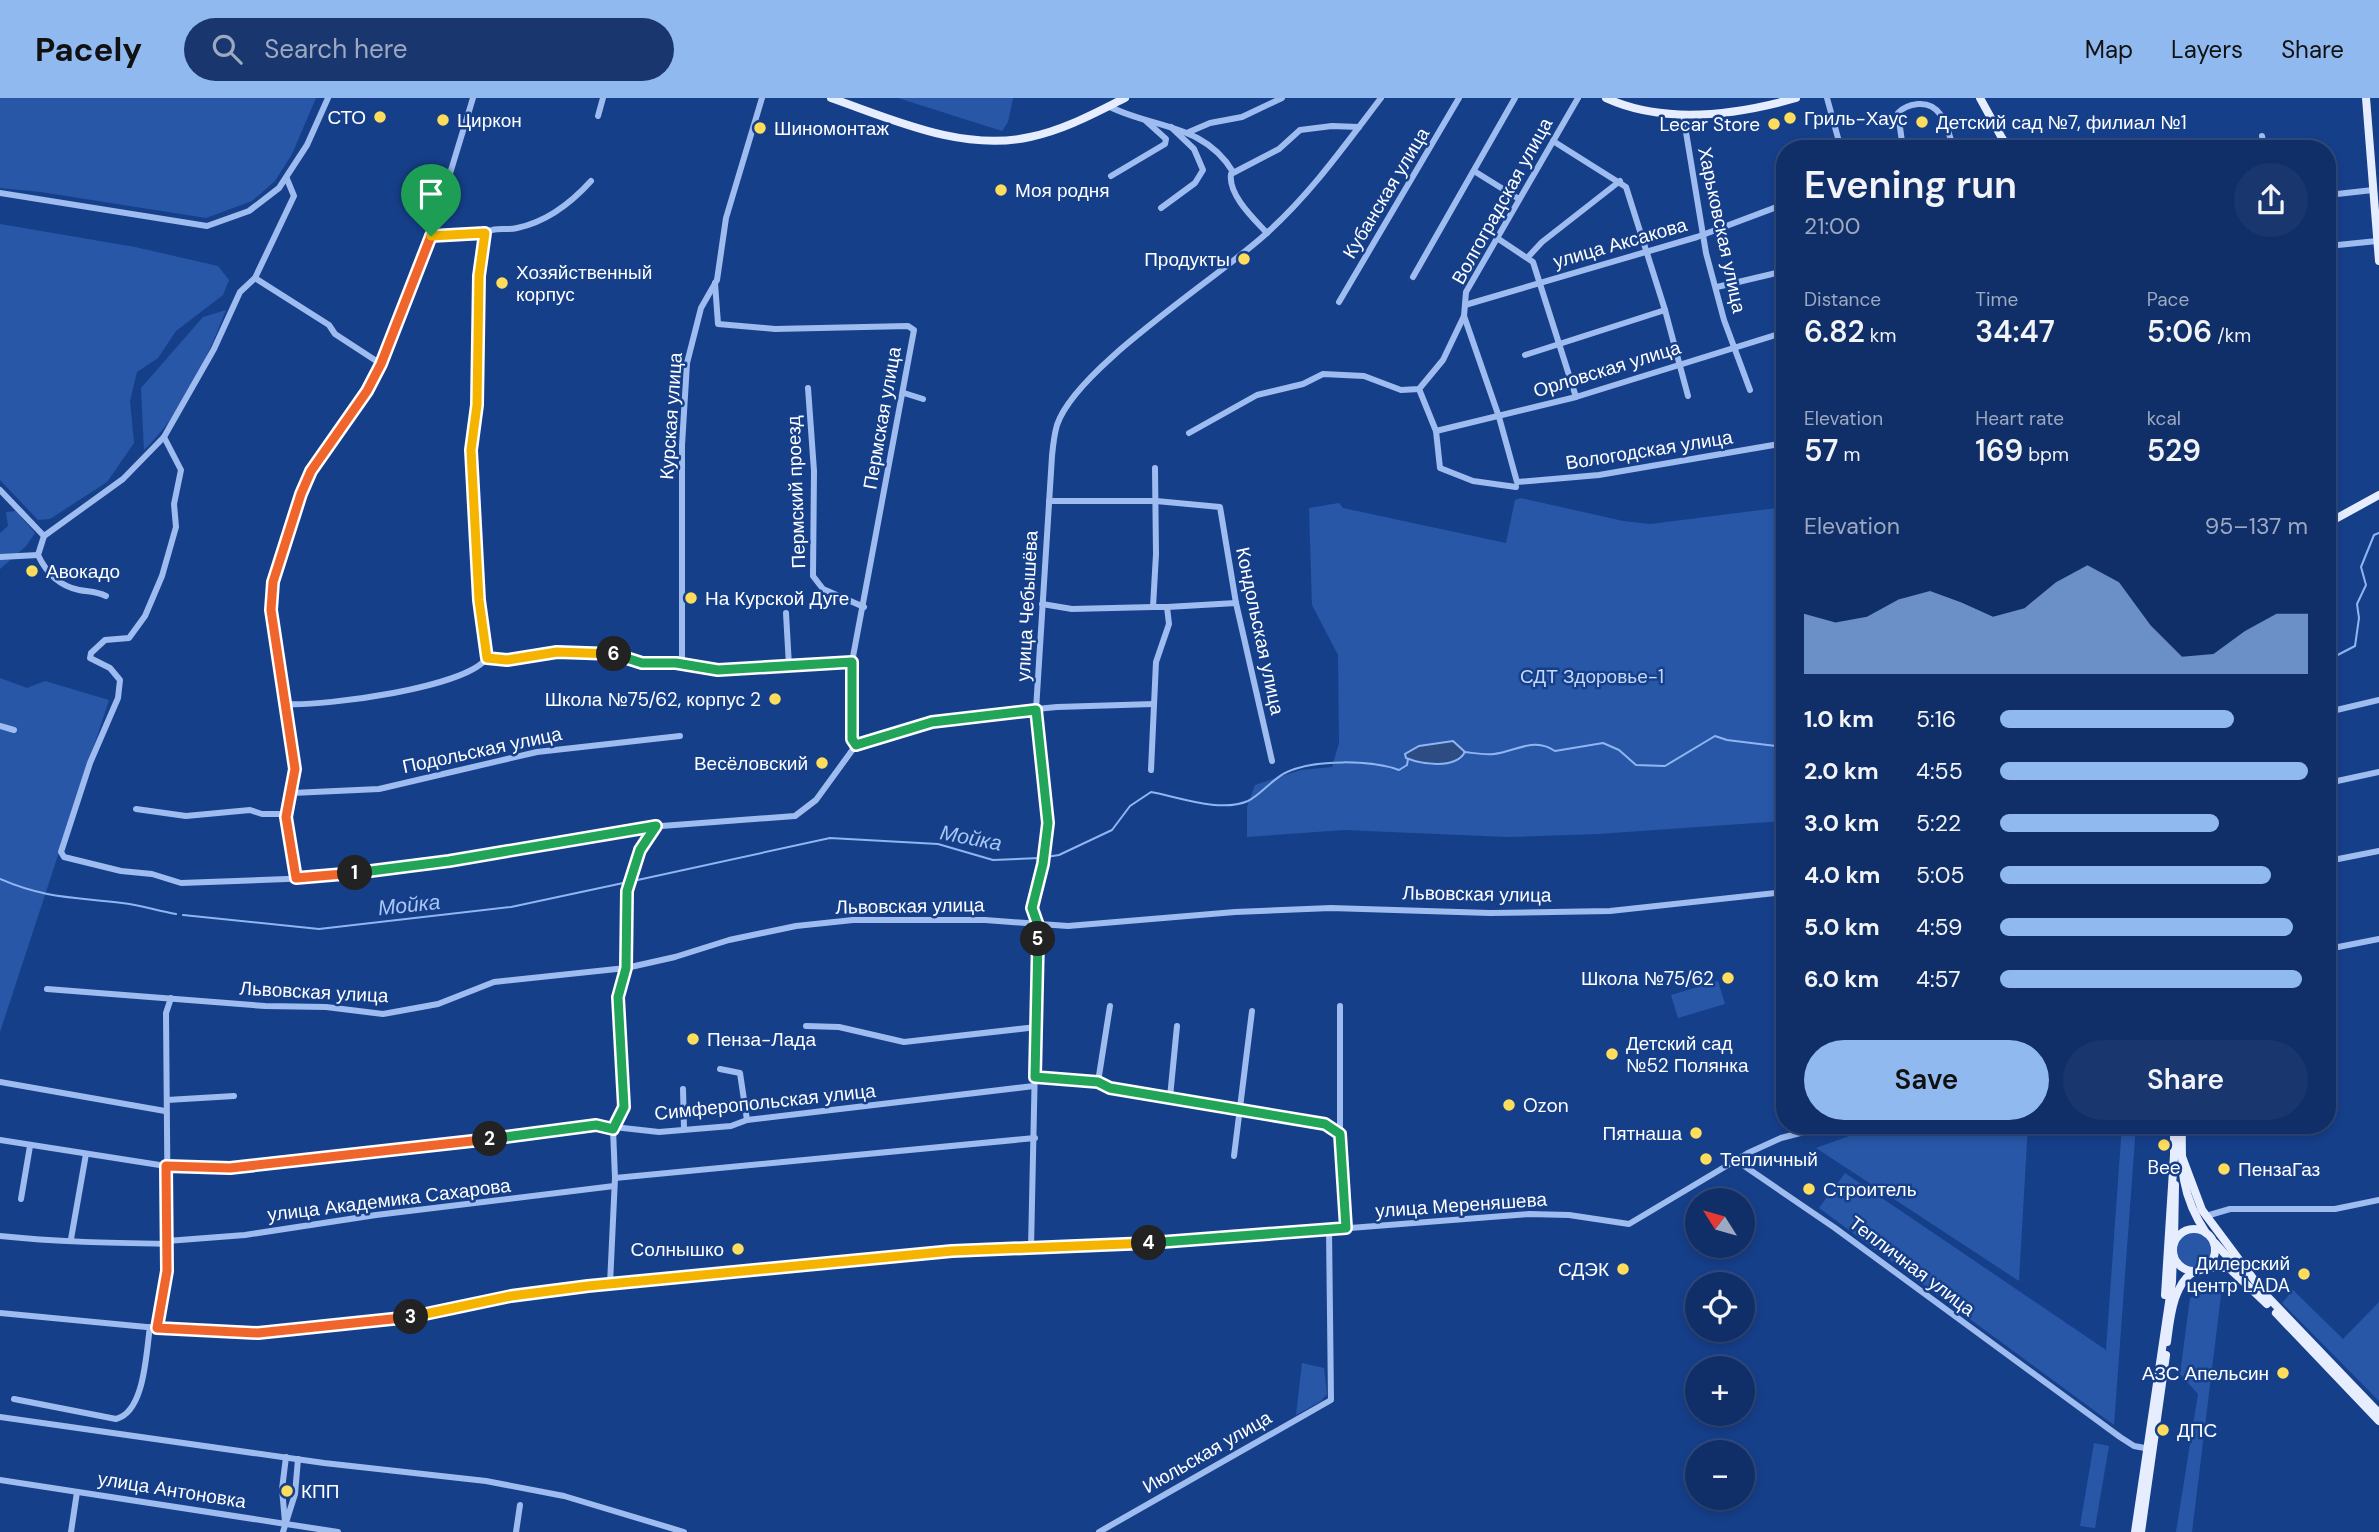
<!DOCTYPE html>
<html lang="en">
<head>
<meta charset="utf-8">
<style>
	:root { --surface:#102f68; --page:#19376e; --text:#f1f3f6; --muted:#9ca9c0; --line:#304a7c; --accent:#90b9f0 }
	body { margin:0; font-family:"DM Sans",sans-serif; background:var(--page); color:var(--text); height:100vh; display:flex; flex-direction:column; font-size:26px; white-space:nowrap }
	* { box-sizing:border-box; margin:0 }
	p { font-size:23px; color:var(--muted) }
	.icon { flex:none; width:38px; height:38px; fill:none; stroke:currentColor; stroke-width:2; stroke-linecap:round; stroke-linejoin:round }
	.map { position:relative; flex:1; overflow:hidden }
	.sheet { position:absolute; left:1776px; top:42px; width:560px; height:994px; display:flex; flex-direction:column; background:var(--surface); border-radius:28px; box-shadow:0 4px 10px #0003,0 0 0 2px var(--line) }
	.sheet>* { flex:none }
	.needle { width:46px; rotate:307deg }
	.tools { position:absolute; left:1685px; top:1090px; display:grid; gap:14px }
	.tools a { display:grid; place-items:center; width:70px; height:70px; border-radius:50%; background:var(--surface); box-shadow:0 4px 10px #0003,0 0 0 2px var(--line); font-size:35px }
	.pin { position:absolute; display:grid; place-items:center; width:60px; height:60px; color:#fff; margin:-72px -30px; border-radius:50% 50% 50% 0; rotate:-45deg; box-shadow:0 0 7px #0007 }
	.pin .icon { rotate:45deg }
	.km { position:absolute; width:35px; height:35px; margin:-18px; border-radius:50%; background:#222; color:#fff; font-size:19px; line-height:35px; text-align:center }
	.round { display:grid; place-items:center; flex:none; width:74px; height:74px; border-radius:37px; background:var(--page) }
	.overview { display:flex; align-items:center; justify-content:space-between; height:119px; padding:0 28px }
	h1 { font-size:38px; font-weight:600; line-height:52px }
	.figures { display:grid; grid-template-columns:repeat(3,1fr); gap:10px; height:119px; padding:7px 28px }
	.figures div { display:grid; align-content:center }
	.figures b { font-size:30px; font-weight:600 }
	.figures small { font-size:19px; font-weight:400 }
	.figures p { font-size:19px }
	.chart { height:196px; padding:14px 28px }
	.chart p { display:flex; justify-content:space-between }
	.chart svg { width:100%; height:126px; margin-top:7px; fill:var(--accent); opacity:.7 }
	.cta { display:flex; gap:14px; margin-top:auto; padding:14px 28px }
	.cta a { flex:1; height:80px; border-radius:42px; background:var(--accent); color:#111; font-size:28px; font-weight:600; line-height:80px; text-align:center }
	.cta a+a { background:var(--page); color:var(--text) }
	ul { padding:0 28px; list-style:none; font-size:23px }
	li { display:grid; grid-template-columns:112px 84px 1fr; align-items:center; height:52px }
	li i { height:18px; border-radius:9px; background:var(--accent) }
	header { display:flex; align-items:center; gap:42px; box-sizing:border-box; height:98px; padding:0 35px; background:var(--accent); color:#111 }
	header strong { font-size:33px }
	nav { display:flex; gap:38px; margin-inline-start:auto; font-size:24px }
	.search { width:490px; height:63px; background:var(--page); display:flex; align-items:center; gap:18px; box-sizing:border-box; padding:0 24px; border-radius:38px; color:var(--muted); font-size:26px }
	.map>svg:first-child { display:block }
</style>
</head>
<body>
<header>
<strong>Pacely</strong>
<div class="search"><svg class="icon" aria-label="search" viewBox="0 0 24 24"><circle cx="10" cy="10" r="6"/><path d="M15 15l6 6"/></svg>Search here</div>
<nav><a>Map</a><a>Layers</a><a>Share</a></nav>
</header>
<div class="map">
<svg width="2379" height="1434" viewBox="0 0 2379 1434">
	<rect width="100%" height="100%" fill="#163f8a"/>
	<g fill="#2857a8">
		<path d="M0 0H316L292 56 275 83 252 103 206 120 41 94 0 90Z"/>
		<path d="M898 0H1013L1008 24 1002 33Z"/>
		<path d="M0 126 135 149 218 168 229 182 223 197 176 233 158 260 137 274 130 303 134 345 107 384 50 421 38 422 0 382Z"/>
		<path d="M226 212C207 260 182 316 144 352L141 290 203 219Z"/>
		<path d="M1521 400 1623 423 1650 426 1785 409V723L1598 736 1508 739 1344 732 1247 739V709L1255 687 1301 672 1332 669 1339 645 1338 557 1312 507 1309 410 1339 405 1343 410 1506 445 1515 402Z"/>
		<path d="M16 413 35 435 26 448 0 471V435L8 428 6 414Z"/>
		<path d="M0 580 27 590 45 583 109 602 0 934Z"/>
		<path d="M1718 883 1725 906 1678 920 1671 897Z"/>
		<path d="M1864 1027H2028L2019 1183 1816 1050 1860 1034Z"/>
		<path d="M2122 1027H2136L2114 1327 1819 1110 1845 1075 2106 1252Z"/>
		<circle cx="2194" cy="1152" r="17"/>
		<path d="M2222 1189 2192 1434H2176L2198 1296 2180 1276 2190 1200Z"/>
		<path d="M2293 1192 2343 1241 2379 1204V1303L2282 1205Z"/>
		<path d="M1302 1265 1324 1270 1327 1296 1321 1303 1296 1317Z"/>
		<path d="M2094 1345 2109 1348 2095 1430 2080 1428Z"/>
	</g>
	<path fill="#2d4c84" stroke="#90b5f1" stroke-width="2" d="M1453 643 1465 654C1455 672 1421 666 1406 660L1405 656 1419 648Z"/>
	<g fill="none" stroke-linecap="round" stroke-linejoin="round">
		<g stroke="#90b5f1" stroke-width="2">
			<path d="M2328 562 2355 548 2359 520 2357 506 2366 487 2361 469 2374 437 2379 435"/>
			<path d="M1464 654C1474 655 1484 657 1494 656 1515 654 1534 638 1555 653L1603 645 1619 652 1636 667 1665 668 1715 638 1727 642 1785 649"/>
			<path d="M1046 759 1059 757 1112 732 1130 708 1151 694C1179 699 1220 715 1248 703 1262 696 1273 680 1287 674 1315 661 1371 662 1399 672L1407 667 1408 661"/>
			<path d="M0 781C46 801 75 799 122 805 140 807 158 813 176 816"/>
			<path d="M633 783 830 740 938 746 993 762 1040 760"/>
			<path d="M183 817 319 831 511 809 628 784"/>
		</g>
		<g stroke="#9ebcef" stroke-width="6">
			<path d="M1578 0 1466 194 1464 218 1499 319 1517 384 1599 377 1785 345"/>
			<path d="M1827 0 1841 51"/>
			<path d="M1108 8C1153 31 1204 25 1233 74"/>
			<path d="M1683 16 1706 155 1724 222 1750 292"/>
			<path d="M598 18 603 0"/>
			<path d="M1189 34 1210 25 1242 19 1282 0"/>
			<path d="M2262 38 2264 51"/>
			<path d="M1553 43 1626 89 1665 212 1688 298"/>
			<path d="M1903 51 1898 15C1903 9 1910 7 1918 6 1943 4 1947 31 1954 51"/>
			<path d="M1978 51 2004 41"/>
			<path d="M1474 73 1519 101"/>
			<path d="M1111 78 1165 46 1166 41 1146 23"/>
			<path d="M287 81 294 98 255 180 240 194 214 251 164 339 181 372 174 406 176 429 162 478 145 518 129 540 105 542 91 555 90 560 110 570 120 582 118 600 90 665 61 754 64 759 121 773 152 776 181 785 313 780 449 763 635 730 795 718 816 702 856 647 932 624 976 617 1057 609 1154 606"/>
			<path d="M0 95 207 128 249 113 279 90 307 47 328 0"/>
			<path d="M2328 97 2373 92"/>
			<path d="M1161 110 1195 85 1203 72 1194 51 1171 29"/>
			<path d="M485 135C495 128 506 133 517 130 546 124 572 104 591 83"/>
			<path d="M1267 135C1254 121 1228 97 1231 76L1279 51 1300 32 1332 28 1359 29"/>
			<path d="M1497 140 1533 164 1576 299"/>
			<path d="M2328 148 2377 143"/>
			<path d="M1529 158 1542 144 1620 83"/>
			<path d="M1413 179 1515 0"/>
			<path d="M255 180 329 227 335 236 381 266"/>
			<path d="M715 185 718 226 775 231 908 228 914 232 852 564V641L856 647"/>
			<path d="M1717 189 1785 173"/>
			<path d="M1339 204 1459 0"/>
			<path d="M1465 207 1697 139 1782 107"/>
			<path d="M1525 257 1665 212"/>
			<path d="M808 290 814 373 813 478 823 491 864 509"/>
			<path d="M1419 291 1436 333 1440 370 1473 383 1516 389"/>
			<path d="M904 295 923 301"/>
			<path d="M1436 333 1576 299 1785 234"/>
			<path d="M1189 335 1257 297 1303 286 1323 276 1364 278 1401 292 1419 291 1443 262 1464 218"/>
			<path d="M0 392 44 438 38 457C46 474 59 488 79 492 89 494 96 493 106 498"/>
			<path d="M1049 403H1156L1220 409 1236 505 1272 663"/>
			<path d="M44 438 123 381 164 339"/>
			<path d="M0 459 38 457"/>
			<path d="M1042 506 1072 511 1153 509"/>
			<path d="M1167 509 1236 505"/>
			<path d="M786 515 789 568"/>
			<path d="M487 560 494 563 557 554 591 555 618 556 642 565H675L718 572 852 564"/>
			<path d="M682 566V347L687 265 701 210 717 182 726 120 762 0"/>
			<path d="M287 606C326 608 465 590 487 560L479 502 471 349 476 307 479 178 485 135 431 138"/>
			<path d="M2328 614 2379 602"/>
			<path d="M0 628 14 632"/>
			<path d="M1151 672 1156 564 1169 526 1167 509H1153L1156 456 1155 370"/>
			<path d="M2328 685 2379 674"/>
			<path d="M292 695 379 691 537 654 680 638"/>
			<path d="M136 711 186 718 250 712 262 716H287"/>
			<path d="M2328 763 2379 753"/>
			<path d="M296 780 286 719 295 671 271 512 273 484 301 396 311 373 367 293 389 248 431 138 473 0"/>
			<path d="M2328 851 2379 841"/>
			<path d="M47 891 265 908 326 909 383 916 438 906 494 884 626 870 675 859 729 842 796 828 853 822H985L1068 828 1235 814 1331 810 1490 815 1610 813 1785 794"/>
			<path d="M1340 908V1036L1346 1130"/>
			<path d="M806 928 839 929 904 944 1037 929"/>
			<path d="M720 971 740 975 747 1022"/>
			<path d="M1035 979 1098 984 1110 990 1315 1024 1330 1028 1340 1036"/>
			<path d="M0 984 165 1013"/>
			<path d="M1098 984 1110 908"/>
			<path d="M683 991 684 1030"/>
			<path d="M1170 999 1177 928"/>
			<path d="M167 1002 234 998"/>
			<path d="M0 1042 166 1068 230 1070 596 1027 659 1034 731 1028 747 1022 1034 988"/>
			<path d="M1234 1058 1252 913"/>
			<path d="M1737 1063 1835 1130 2120 1339 2134 1348 2150 1351"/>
			<path d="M615 1080 1035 1040"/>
			<path d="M21 1101 30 1048"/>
			<path d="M2206 1118 2230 1111H2335L2379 1102"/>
			<path d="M0 1138C56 1144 112 1145 168 1146"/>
			<path d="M71 1141 86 1056"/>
			<path d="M167 1143 245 1137 376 1117 614 1088"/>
			<path d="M1031 1150 1038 827 1032 810 1043 766 1048 725 1036 612 1052 358C1053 348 1054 337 1057 327 1076 269 1220 179 1268 134 1312 94 1345 47 1381 0"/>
			<path d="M610 1186 615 1080 613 1031 624 1009 618 899 626 870 625 807 635 766 656 728"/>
			<path d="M0 1215 157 1230 258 1235 396 1222 511 1197 588 1188 952 1153 1182 1143 1529 1116 1569 1117 1629 1126 1748 1055 1781 1040 1831 1027"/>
			<path d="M157 1230 167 1173 168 1146 166 915 171 900"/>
			<path d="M14 1301 116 1321C145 1314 146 1254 150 1229"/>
			<path d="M0 1319 324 1365 486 1383 564 1398 684 1434"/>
			<path d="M0 1382 338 1434"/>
			<path d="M285 1424 282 1391 286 1359"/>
			<path d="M71 1434 77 1394"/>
			<path d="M283 1434 295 1396 298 1361"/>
			<path d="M516 1434 520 1407"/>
			<path d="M1099 1434 1331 1302 1329 1131"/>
		</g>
		<g stroke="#e6edff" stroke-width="8">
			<path d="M831 0C894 22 963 54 1030 39 1064 32 1095 15 1125 0"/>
			<path d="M1606 0C1665 27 1736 17 1796 0"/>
			<path d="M1980 0 2008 51"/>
			<path d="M2366 0 2379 163"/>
			<path d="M2328 425 2379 397"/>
			<path d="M2174 1027V1060"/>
			<path d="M2182 1027C2181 1071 2181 1097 2206 1135"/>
			<path d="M2181 1056 2202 1112 2264 1195 2379 1315"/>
			<circle cx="2194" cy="1152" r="21"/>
			<path d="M2174 1144 2175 1087"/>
			<path d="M2215 1145 2244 1177"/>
			<path d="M2204 1170H2229L2267 1206"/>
			<path d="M2165 1197 2174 1057"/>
			<path d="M2276 1215 2379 1323"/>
			<path d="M2167 1244C2170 1221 2173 1183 2197 1172"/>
			<path d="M2135 1434 2172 1184 2173 1154"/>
			<path d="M2141 1434 2166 1257"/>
		</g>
	</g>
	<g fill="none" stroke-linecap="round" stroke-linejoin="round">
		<g stroke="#fff" stroke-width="14">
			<path id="split-1" d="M355 775 296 780 286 719 295 671 271 512 273 484 301 396 311 373 367 293 381 266 431 138"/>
		</g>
		<g stroke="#fff" stroke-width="14">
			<path id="split-2" d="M355 775 449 763 656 728 640 752 627 793 626 870 618 899 624 1009 613 1031 596 1027 490 1041"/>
		</g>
		<g stroke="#fff" stroke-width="14">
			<path id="split-3" d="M411 1219 258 1235 157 1230 167 1173 166 1068 230 1070 490 1041"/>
		</g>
		<g stroke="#fff" stroke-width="14">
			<path id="split-4" d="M411 1219 511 1198 588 1188 952 1153 1149 1145"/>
		</g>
		<g stroke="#fff" stroke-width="14">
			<path id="split-5" d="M1038 841 1035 979 1098 984 1110 990 1325 1026 1340 1036 1346 1130 1149 1145"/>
		</g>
		<g stroke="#fff" stroke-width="14">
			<path id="split-6" d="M614 556 642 565H676L718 572 852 564V641L856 647 932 624 1036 612 1048 725 1043 766 1032 810 1038 827V841"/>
		</g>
		<g stroke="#fff" stroke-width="14">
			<path id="split-7" d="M431 138 485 135 479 178 477 307 471 352 479 502 487 560 507 562 557 554 614 556"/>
		</g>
		<use href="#split-1" stroke="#f0652b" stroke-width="9"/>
		<use href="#split-2" stroke="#22a559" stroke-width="9"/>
		<use href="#split-3" stroke="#f0652b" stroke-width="9"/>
		<use href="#split-4" stroke="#f5b400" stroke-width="9"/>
		<use href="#split-5" stroke="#22a559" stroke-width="9"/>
		<use href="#split-6" stroke="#22a559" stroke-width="9"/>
		<use href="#split-7" stroke="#f5b400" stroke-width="9"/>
	</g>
	<g fill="#ffdd5c" stroke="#163f8a" stroke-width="2.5">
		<circle cx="380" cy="19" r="7"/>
		<circle cx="1790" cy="20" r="7"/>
		<circle cx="443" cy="22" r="7"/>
		<circle cx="1922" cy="24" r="7"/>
		<circle cx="1774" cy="26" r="7"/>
		<circle cx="760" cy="30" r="7"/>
		<circle cx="1001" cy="92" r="7"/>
		<circle cx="1244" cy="161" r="7"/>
		<circle cx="502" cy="185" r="7"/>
		<circle cx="32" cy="473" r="7"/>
		<circle cx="691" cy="500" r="7"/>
		<circle cx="775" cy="601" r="7"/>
		<circle cx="822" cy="665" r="7"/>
		<circle cx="1728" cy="880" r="7"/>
		<circle cx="693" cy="941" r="7"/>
		<circle cx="1612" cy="956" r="7"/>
		<circle cx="1509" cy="1007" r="7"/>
		<circle cx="1696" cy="1035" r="7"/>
		<circle cx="2164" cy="1047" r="7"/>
		<circle cx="1706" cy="1061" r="7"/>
		<circle cx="2224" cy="1071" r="7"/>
		<circle cx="1809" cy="1091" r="7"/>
		<circle cx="738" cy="1151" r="7"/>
		<circle cx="1623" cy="1171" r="7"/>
		<circle cx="2304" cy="1176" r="7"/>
		<circle cx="2283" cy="1275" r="7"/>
		<circle cx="2163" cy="1332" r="7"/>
		<circle cx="287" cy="1393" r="7"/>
	</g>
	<g text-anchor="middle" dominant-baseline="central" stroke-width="5" stroke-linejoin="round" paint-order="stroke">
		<g font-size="19" fill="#fff" stroke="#163f8a" text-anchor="start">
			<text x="366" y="19" text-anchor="end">СТО</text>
			<text x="1804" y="20">Гриль-Хаус</text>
			<text x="457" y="22">Циркон</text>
			<text x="1936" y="24">Детский сад №7, филиал №1</text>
			<text x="1760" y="26" text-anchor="end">Lecar Store</text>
			<text x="774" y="30">Шиномонтаж</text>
			<text x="1015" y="92">Моя родня</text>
			<text x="1230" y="161" text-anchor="end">Продукты</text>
			<text x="516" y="174">Хозяйственный<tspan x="516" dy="22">корпус</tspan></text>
			<text x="46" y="473">Авокадо</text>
			<text x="705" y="500">На Курской Дуге</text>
			<text x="761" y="601" text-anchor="end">Школа №75/62, корпус 2</text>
			<text x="808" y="665" text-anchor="end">Весёловский</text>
			<text x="1714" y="880" text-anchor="end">Школа №75/62</text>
			<text x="707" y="941">Пенза-Лада</text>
			<text x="1626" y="945">Детский сад<tspan x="1626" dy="22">№52 Полянка</tspan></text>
			<text x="1523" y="1007">Ozon</text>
			<text x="1682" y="1035" text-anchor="end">Пятнаша</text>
			<text x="1720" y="1061">Тепличный</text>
			<text x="2164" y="1069" text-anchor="middle">Bee</text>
			<text x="2238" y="1071">ПензаГаз</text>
			<text x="1823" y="1091">Строитель</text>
			<text x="724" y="1151" text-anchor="end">Солнышко</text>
			<text x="2290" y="1165" text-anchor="end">Дилерский<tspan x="2290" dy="22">центр LADA</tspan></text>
			<text x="1609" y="1171" text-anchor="end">СДЭК</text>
			<text x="2269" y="1275" text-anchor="end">АЗС Апельсин</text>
			<text x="2177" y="1332">ДПС</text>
			<text x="301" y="1393">КПП</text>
		</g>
		<g font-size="19" fill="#fff" stroke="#163f8a">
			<text transform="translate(1386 95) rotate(-59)">Кубанская улица</text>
			<text transform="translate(1502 103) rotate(-61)">Волгоградская улица</text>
			<text transform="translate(1722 132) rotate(78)">Харьковская улица</text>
			<text transform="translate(1620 145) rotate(-16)">улица Аксакова</text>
			<text transform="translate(1607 271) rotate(-17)">Орловская улица</text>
			<text transform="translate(671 318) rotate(-86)">Курская улица</text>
			<text transform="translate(882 320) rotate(-80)">Пермская улица</text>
			<text transform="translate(1649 352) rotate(-9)">Вологодская улица</text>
			<text transform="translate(796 394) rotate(-92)">Пермский проезд</text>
			<text transform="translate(1027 508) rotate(-87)">улица Чебышёва</text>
			<text transform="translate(1260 533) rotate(78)">Кондольская улица</text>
			<text transform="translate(482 652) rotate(-12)">Подольская улица</text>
			<text transform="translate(1477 796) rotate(1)">Львовская улица</text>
			<text transform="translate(910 808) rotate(-1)">Львовская улица</text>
			<text transform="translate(314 894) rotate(3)">Львовская улица</text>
			<text transform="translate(765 1004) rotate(-6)">Симферопольская улица</text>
			<text transform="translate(389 1102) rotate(-7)">улица Академика Сахарова</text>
			<text transform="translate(1461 1107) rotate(-4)">улица Мереняшева</text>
			<text transform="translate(1912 1168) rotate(37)">Тепличная улица</text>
			<text transform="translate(1207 1354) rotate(-30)">Июльская улица</text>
			<text transform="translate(172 1392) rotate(9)">улица Антоновка</text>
		</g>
		<g font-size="19" fill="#c4d8fb" stroke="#163f8a">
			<text x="1592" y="578">СДТ Здоровье-1</text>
		</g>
		<g font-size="21" font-style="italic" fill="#aac6f6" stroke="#163f8a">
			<text transform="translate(971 740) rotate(11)">Мойка</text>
			<text transform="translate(409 807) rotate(-6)">Мойка</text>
		</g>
	</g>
</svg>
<div class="tools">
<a><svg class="needle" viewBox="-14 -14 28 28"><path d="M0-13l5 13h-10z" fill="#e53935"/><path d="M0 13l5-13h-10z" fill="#9ca9c0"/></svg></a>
<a><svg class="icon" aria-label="locate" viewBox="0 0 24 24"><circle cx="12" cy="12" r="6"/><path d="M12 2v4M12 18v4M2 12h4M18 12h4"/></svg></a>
<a>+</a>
<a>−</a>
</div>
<div class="pin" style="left:431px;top:138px;background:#1e9e55"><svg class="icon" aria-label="arrive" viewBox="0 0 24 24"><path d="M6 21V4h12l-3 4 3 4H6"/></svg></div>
<b class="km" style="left:355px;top:775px">1</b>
<b class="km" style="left:490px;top:1041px">2</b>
<b class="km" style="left:411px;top:1219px">3</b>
<b class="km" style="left:1149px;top:1145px">4</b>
<b class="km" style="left:1038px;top:841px">5</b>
<b class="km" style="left:614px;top:556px">6</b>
<section class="sheet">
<div class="overview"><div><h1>Evening run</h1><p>21:00</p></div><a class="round"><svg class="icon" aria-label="share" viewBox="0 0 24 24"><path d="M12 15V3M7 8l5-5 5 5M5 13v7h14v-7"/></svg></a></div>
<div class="figures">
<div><p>Distance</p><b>6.82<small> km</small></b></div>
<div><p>Time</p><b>34:47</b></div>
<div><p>Pace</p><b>5:06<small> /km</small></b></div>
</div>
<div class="figures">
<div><p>Elevation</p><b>57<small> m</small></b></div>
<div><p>Heart rate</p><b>169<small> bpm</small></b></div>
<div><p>kcal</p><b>529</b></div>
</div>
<div class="chart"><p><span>Elevation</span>95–137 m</p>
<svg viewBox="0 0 160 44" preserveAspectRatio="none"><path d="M0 44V23L10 26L20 24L30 18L40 15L50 19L60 24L70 21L80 12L90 6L100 12L110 27L120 38L130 37L140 29L150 23L160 23V44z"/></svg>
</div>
<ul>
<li><b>1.0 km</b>5:16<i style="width:76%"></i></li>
<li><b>2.0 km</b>4:55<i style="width:100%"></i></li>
<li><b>3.0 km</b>5:22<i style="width:71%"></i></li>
<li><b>4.0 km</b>5:05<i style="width:88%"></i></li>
<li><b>5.0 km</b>4:59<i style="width:95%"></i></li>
<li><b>6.0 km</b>4:57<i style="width:98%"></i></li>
</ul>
<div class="cta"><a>Save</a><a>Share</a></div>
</section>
</div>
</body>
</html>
